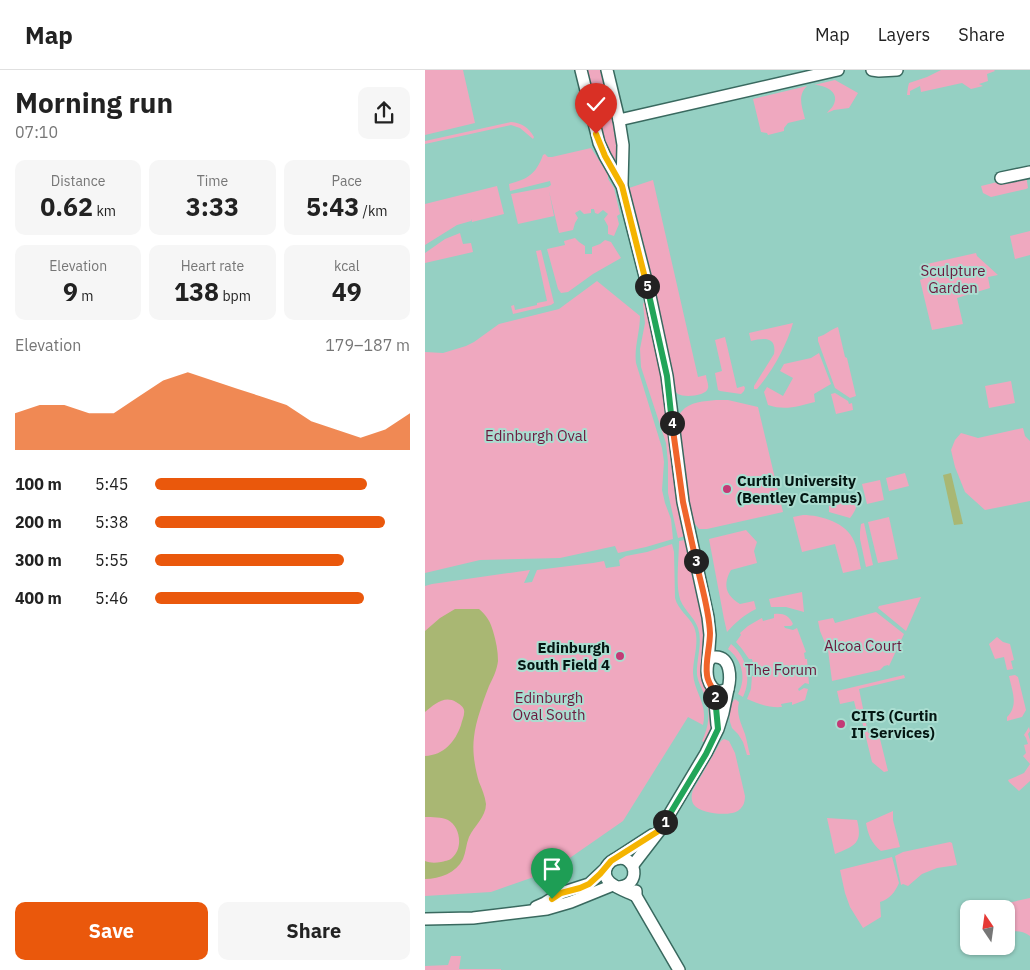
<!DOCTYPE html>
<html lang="en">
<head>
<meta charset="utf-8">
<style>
	:root { --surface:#fff; --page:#f6f6f6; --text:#222; --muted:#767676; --line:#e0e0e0; --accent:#ea580c }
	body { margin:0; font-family:"IBM Plex Sans",sans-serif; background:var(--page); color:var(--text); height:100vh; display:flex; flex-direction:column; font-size:19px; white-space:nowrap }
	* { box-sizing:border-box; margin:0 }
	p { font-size:16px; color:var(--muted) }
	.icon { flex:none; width:28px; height:28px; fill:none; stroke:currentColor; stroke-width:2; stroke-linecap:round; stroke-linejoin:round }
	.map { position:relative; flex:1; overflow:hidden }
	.sheet { display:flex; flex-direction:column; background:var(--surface); width:425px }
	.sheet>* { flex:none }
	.needle { width:32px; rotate:347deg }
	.controls { position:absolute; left:535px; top:830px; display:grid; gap:10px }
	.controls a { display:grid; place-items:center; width:55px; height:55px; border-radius:10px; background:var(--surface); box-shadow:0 1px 4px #0004; font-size:25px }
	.pin { position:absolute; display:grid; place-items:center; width:42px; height:42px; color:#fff; margin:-51px -21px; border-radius:50% 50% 50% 0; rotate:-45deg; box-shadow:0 0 5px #0007 }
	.pin .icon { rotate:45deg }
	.km { position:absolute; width:25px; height:25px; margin:-12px; border-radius:50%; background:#222; color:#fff; font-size:14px; line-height:25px; text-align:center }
	.round { display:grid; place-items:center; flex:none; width:52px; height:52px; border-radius:10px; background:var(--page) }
	.headline { display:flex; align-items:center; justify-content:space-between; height:85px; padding:0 15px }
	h1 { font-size:28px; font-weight:800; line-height:38px }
	.figures { display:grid; grid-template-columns:repeat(3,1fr); gap:8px; height:85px; padding:5px 15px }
	.figures div { display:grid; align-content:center; border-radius:10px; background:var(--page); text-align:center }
	.figures b { font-size:25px; font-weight:800 }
	.figures small { font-size:14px; font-weight:400 }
	.figures p { font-size:14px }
	.chart { height:140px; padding:10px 15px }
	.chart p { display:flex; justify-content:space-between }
	.chart svg { width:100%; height:90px; margin-top:5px; fill:var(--accent); opacity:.7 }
	.action { display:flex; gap:10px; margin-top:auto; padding:10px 15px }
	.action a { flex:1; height:58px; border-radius:10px; background:var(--accent); color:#fff; font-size:20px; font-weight:800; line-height:58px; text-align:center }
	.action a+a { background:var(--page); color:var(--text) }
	ul { padding:0 15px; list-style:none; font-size:16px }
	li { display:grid; grid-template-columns:80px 60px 1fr; align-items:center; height:38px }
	li i { height:12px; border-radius:6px; background:var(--accent) }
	header { display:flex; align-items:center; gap:30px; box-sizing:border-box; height:70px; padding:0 25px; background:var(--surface); border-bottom:1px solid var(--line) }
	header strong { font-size:24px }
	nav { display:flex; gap:28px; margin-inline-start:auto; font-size:18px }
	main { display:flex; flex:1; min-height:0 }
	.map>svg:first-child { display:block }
</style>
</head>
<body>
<header>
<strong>Map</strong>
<nav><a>Map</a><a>Layers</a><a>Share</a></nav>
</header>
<main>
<section class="sheet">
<div class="headline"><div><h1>Morning run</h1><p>07:10</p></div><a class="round"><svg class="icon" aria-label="share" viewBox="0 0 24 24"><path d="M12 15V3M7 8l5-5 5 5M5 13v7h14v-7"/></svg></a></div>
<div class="figures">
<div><p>Distance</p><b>0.62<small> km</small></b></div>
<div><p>Time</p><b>3:33</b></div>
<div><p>Pace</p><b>5:43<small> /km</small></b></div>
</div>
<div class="figures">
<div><p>Elevation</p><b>9<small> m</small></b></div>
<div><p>Heart rate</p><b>138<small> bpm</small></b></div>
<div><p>kcal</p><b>49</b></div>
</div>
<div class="chart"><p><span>Elevation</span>179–187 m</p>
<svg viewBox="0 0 160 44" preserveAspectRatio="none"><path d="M0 44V26L10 22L20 22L30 26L40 26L50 18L60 10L70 6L80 10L90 14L100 18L110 22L120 30L130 34L140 38L150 34L160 26V44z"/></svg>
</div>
<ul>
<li><b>100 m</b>5:45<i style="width:83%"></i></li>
<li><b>200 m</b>5:38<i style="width:90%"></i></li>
<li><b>300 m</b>5:55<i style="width:74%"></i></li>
<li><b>400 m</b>5:46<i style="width:82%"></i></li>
</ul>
<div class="action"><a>Save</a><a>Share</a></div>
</section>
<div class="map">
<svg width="605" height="900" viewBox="0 0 605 900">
	<rect width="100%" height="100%" fill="#aaddd0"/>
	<path fill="#95d0c3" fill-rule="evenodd" d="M0 0H605V900H0ZM544 839H581V876H544Z"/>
	<g fill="#efa8bf">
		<path d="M0 0H38L50 53 0 65Z"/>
		<path d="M159 0H180L195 70 194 100 177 73Z"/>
		<path d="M516 0H569L570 1 562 4 563 11 554 14 558 16 546 19 537 13 496 22 495 16 485 21V25H482L483 17 484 13 502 7Z"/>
		<path d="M410 10 433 23 424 38 409 40 402 43C404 40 406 39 408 36 416 22 400 15 389 15Z"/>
		<path d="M382 16C372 26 377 36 380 49L363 53 359 58V61L343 65 342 63 336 62 328 29Z"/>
		<path d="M86 52C97 53 104 58 109 67L108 69 95 58 86 55 0 74V71Z"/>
		<path d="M166 78 183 104V109L189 118 195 144 192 146 194 154 189 166 183 164V156L179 149 183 144 178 140 173 144 170 143 169 139H166V143L159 144 155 140 150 143 153 148 150 153 148 160 134 163 124 121 129 146 93 154 86 124 123 117 126 115 125 111 85 121 84 114C103 109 111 104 118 85L120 84 123 87H127Z"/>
		<path d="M601 105 603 118 601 119 566 127 558 123 556 116Z"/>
		<path d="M228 110 273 307 281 305C281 309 284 314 283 318 282 326 259 328 253 324 250 322 250 319 248 317L235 245 204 118Z"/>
		<path d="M72 116 79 144 47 152 46 149V151L32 155 0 175V134Z"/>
		<path d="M605 161V185L590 189 585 166Z"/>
		<path d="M35 163 38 174 46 173 48 182 0 193V183L20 169Z"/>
		<path d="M150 168 154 172 160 176V184H167V177L175 174 180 170 186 172 196 188 168 204 143 222 136 223 133 219 122 179 140 175 139 171Z"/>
		<path d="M116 180 129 233 126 235 88 244 86 236 89 235 90 240 112 235V233L122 231 111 181Z"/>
		<path d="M551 183 552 186 573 205 563 207 565 218 532 228 538 254 507 260 495 210 505 206 502 194Z"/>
		<path d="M172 211 215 246C215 262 209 277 211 293L237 378 239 392 237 420 240 433 246 449 248 469 221 477 193 483 190 476 135 488 55 490 0 503V282L18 283 41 276 49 272 74 254 134 239Z"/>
		<path d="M219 232H221L237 312 252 430 260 466 253 468 243 423V392L241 373 216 297 215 279 220 253 218 234Z"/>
		<path d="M368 253C362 275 347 302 332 319H329V316L349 284C352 266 338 268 326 271L324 263Z"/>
		<path d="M413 257 420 287 422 288 431 326 425 328 410 318 393 271V267C401 265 406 259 413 257Z"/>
		<path d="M300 267 312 318 319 316 320 318 319 321 316 324 295 321 293 320 290 303 297 301 290 270Z"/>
		<path d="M394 283 406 314 389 324 390 332C373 336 361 341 343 335L339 322 342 317 358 326 368 308 355 301 359 294 386 288Z"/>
		<path d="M586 311 590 333 564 338 560 316Z"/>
		<path d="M410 323 423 331 424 334 427 333 428 340 411 344 406 324Z"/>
		<path d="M291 330H303L333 337 358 442 282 459H274L267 450 253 356C253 351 253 345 257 341 264 332 280 331 291 330Z"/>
		<path d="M598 358 600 366 605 371V431L560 440 540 422 530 397 526 380 530 370 536 363 553 368Z"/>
		<path d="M480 403 484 416 464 421 461 408Z"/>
		<path d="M455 410 459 430 442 434 437 414Z"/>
		<path d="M428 427H433C432 437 431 440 425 448L404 442V436Z"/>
		<path d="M378 445C396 445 422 453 429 471 433 480 434 490 436 499L418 503 410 474 377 482 368 447Z"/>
		<path d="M464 447 473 489 453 493 443 452Z"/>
		<path d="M439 453 448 495 441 497 435 469V462L436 454Z"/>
		<path d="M321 460 332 472 329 481 332 493 306 500C298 514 300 525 315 534L329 531 331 539C319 545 311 552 302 562L299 549 284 469Z"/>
		<path d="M260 470 278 549 280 595 285 621 288 651 283 666 280 673 277 671C284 656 286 642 280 626 277 619 273 612 272 605 271 589 278 574 273 558 269 546 256 538 254 525 251 510 254 487 254 471Z"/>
		<path d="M247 474 249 482 250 528C253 540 264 546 269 557 275 571 268 588 268 603 269 623 283 633 278 655L263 647 198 751 126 801 66 822 0 826V516L7 514 105 500 99 513 107 512 112 500 168 493 179 491 181 498 195 496 194 490 201 486 222 482Z"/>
		<path d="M377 522 379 542 361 537H346L344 529Z"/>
		<path d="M496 527 481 561 453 538 454 536Z"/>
		<path d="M451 542 479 564 464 596 463 595 459 596 455 600 407 611 403 580 395 561 393 551 408 548 410 553Z"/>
		<path d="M349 544C358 543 364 545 368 554L366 556H359L360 558 368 560 372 558 381 582 379 583 380 589H382L384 614 380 613 373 619 374 621 379 618 383 619 380 630 367 635V632L356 634 357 637C344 638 334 634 322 629L326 619 327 606H331L327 589H324L317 579 311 572 316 565 315 563 323 556 335 549 337 548 338 551 349 548Z"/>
		<path d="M572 567 578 572 585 574 589 590 586 591 588 599 582 600 579 587 570 589 564 574Z"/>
		<path d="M306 574C322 587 327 609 318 627L313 624C322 608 317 590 303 579Z"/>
		<path d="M479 605 480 608 434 619 443 663 453 661 463 701 459 702 447 692 435 643H432L429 631 415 634 412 621Z"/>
		<path d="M590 605 593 607 601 640 597 647 582 651V647C594 635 587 621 584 606Z"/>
		<path d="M310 629 314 632C311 644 316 653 320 664 322 671 323 678 325 685H322L318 672 313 664 307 658 305 652 304 639V636Z"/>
		<path d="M604 657 605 661 603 664 605 670V711L594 721 584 712 583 710 599 703 605 694 598 686 601 683 599 675 603 674 601 668 599 665Z"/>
		<path d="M299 669 304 671 310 683 320 726C320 731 319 736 314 740 306 747 276 744 269 735 266 731 266 725 268 720L296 671Z"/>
		<path d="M468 741V750L475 777 456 781C446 773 443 764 441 753Z"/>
		<path d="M402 748 432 750C438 773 430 776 410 784Z"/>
		<path d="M525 772 527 773 532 795 512 798 497 804 483 816 478 814 476 815 470 786 478 782Z"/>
		<path d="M467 787 474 813C470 822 465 829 455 832L456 847 438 858 425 837 420 823 415 800Z"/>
		<path d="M605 828V866C597 860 590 861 581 862V839H574L578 834Z"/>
		<path d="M26 886H36L34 899H76V900H0V896L23 895Z"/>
	</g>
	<g fill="#a9b773">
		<path d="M526 403 538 454 529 455 518 405Z"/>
		<path d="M30 539H54C62 546 65 551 68 561 71 571 73 581 73 591 72 600 68 608 64 616 58 632 51 650 49 667 47 682 50 698 54 712 57 719 60 726 61 734 61 747 49 756 44 767 41 774 41 782 38 789 31 803 15 809 0 809V791C5 793 10 793 16 792 19 791 24 791 27 788 38 779 36 757 23 750 17 747 7 747 0 747V686C19 685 30 672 36 655 37 650 40 645 39 640 38 636 34 634 31 632 19 625 9 635 0 642V561L15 548Z"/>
	</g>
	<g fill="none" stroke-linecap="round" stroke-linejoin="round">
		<g stroke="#39695f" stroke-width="14">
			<g id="minor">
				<path d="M156 0 174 73 180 86 197 116 225 226 242 306 258 432 283 547 285 565 283 592"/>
				<path d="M182 0 194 50 198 75 197 114"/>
				<path d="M447 0 454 1 472 0"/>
				<path d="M194 50 413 0"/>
				<path d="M576 108 605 102"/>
				<path d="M290 587C306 586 306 608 303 619L294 622C282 617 281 603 283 592L286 588Z"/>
				<path d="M289 620 292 655"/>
				<path d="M190 789 227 765"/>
				<path d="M208 795 235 760 281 683 293 659 298 643 303 619"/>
				<path d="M192 817C218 817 211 783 191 789 187 790 184 793 182 796 173 814 200 820 211 826"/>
				<path d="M211 821V826L254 900"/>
				<path d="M111 837 120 833 136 823 164 814 181 798"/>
				<path d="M0 849 48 848 122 839 146 832 188 815"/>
			</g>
		</g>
		<use href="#minor" stroke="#fff" stroke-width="11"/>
	</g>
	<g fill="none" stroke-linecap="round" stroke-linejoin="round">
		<g stroke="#fff" stroke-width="10">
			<path id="split-1" d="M127 829 136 823 155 818 164 814 175 804 186 791 235 760 240 752"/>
		</g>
		<g stroke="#fff" stroke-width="10">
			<path id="split-2" d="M240 752 281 684 293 659 290 627"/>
		</g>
		<g stroke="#fff" stroke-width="10">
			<path id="split-3" d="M271 491C276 515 284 539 285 563 285 577 280 592 282 605 283 614 289 618 290 627"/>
		</g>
		<g stroke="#fff" stroke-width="10">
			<path id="split-4" d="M247 353 258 432 271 491"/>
		</g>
		<g stroke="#fff" stroke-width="10">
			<path id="split-5" d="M222 216 242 306 247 353"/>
		</g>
		<g stroke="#fff" stroke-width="10">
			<path id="split-6" d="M171 64 180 86 197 116 222 216"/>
		</g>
		<use href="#split-1" stroke="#f5b400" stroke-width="6"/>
		<use href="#split-2" stroke="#22a559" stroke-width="6"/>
		<use href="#split-3" stroke="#f0652b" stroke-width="6"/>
		<use href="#split-4" stroke="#f0652b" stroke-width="6"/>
		<use href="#split-5" stroke="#22a559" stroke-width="6"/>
		<use href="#split-6" stroke="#f5b400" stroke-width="6"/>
	</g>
	<g fill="#c33a76" stroke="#aaddd0" stroke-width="2">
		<circle cx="302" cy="419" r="5"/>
		<circle cx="195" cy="586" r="5"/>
		<circle cx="416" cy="654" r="5"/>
	</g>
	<g text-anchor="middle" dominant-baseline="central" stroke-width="4" stroke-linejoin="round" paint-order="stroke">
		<g font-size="15" fill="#6c183d" stroke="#aaddd0">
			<text x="528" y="200">Sculpture<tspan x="528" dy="17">Garden</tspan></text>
			<text x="111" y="365">Edinburgh Oval</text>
			<text x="438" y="575">Alcoa Court</text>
			<text x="356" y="599">The Forum</text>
			<text x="124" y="627">Edinburgh<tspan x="124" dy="17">Oval South</tspan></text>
		</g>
		<g font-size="15" font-weight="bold" fill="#031612" stroke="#aaddd0" text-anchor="start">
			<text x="312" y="410">Curtin University<tspan x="312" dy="17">(Bentley Campus)</tspan></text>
			<text x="185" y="577" text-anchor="end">Edinburgh<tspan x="185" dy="17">South Field 4</tspan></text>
			<text x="426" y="645">CITS (Curtin<tspan x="426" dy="17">IT Services)</tspan></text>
		</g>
	</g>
</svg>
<div class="controls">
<a><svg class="needle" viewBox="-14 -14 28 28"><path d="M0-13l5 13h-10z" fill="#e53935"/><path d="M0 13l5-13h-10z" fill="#767676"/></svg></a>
</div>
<div class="pin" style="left:127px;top:829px;background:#1e9e55"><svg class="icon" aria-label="arrive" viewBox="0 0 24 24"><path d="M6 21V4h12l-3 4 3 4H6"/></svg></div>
<div class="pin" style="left:171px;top:64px;background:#d93025"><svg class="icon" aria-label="check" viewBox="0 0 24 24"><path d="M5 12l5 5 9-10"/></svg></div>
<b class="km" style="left:240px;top:752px">1</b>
<b class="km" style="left:290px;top:627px">2</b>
<b class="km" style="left:271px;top:491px">3</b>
<b class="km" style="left:247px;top:353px">4</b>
<b class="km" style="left:222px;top:216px">5</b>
</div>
</main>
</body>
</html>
